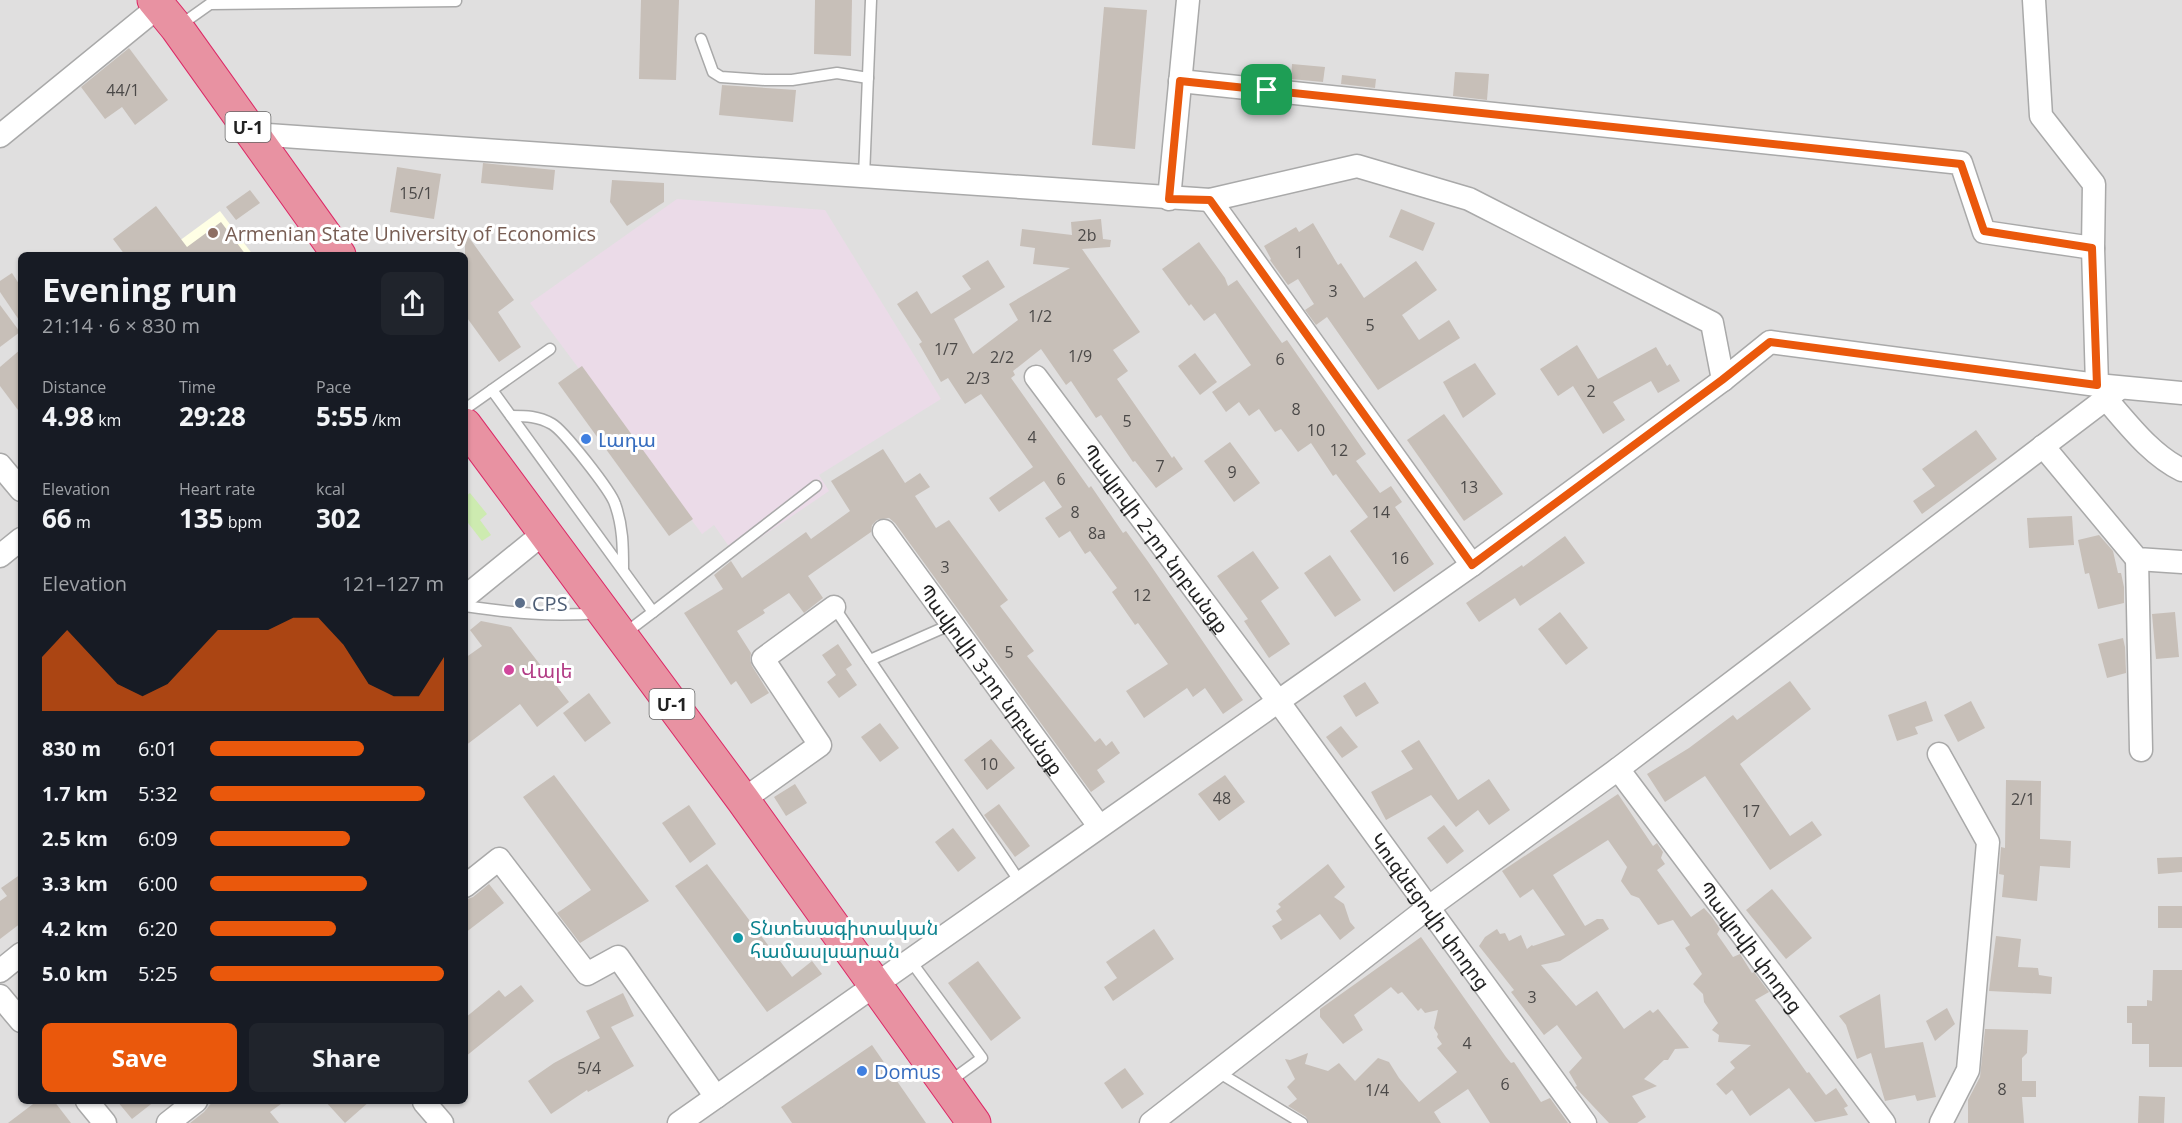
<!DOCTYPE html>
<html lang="en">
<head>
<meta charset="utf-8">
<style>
	:root { --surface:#171b24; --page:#20242c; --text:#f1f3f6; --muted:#9ea1a6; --accent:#ea580c }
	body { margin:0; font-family:"Open Sans","Noto Sans Armenian",sans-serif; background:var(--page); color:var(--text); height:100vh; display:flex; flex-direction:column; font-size:22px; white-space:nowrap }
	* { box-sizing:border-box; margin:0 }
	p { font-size:20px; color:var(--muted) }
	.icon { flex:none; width:33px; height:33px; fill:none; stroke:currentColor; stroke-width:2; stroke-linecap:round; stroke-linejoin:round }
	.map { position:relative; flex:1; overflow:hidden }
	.panel { position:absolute; left:18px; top:252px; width:450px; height:852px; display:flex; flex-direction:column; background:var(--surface); border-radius:9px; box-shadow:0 2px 4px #0004 }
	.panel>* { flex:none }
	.pin { position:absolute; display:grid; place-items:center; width:51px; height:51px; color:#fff; margin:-26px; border-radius:12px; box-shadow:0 3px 9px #0006 }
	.round { display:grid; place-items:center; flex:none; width:63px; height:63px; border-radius:9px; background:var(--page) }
	.headline { display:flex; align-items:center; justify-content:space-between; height:102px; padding:0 24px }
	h1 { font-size:33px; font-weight:700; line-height:45px }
	.figures { display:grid; grid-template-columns:repeat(3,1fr); gap:9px; height:102px; padding:6px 24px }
	.figures div { display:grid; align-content:center }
	.figures b { font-size:26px; font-weight:700 }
	.figures small { font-size:16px; font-weight:400 }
	.figures p { font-size:16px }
	.chart { height:168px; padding:12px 24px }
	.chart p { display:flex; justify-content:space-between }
	.chart svg { width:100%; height:108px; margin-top:6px; fill:var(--accent); opacity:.7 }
	.action { display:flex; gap:12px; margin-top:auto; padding:12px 24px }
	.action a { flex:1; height:69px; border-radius:9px; background:var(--accent); color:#fff; font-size:24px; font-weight:700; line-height:69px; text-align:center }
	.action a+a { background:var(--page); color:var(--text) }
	ul { padding:0 24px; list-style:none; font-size:20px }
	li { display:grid; grid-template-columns:96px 72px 1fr; align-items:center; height:45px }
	li i { height:15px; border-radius:8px; background:var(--accent) }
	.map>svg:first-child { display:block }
</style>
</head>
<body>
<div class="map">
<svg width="2182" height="1123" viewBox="0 0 2182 1123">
	<rect width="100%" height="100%" fill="#f2efe9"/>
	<path fill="#e0dfdf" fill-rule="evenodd" d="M0 0H2182V1123H0ZM21 255H465V1101H21Z"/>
	<path fill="#ebdbe8" d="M677 199 825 210 941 399 819 475 829 491 735 555 714 525 702 534 530 303Z"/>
	<path fill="#ffffe5" d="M220 211 253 255H160Z"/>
	<path fill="#cdebb0" d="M470 493 487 514 480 520 491 535 482 541 465 519V497Z"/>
	<g fill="#c7bfb8">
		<path d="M641 0H679L676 80 639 79Z"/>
		<path d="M815 0H852L851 56 814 54Z"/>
		<path d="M1104 7 1147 10 1135 149 1092 145Z"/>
		<path d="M129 48 168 100 135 125 122 107 105 119 81 87Z"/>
		<path d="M1292 64 1325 67 1323 82 1291 79Z"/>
		<path d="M1455 72 1489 74 1487 100 1453 96Z"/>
		<path d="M1342 75 1376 79 1375 88 1341 84Z"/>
		<path d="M722 85 796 90 793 122 719 115Z"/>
		<path d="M483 163 555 170 553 190 481 183Z"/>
		<path d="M397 167 441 174 434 219 390 212Z"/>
		<path d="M612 180 664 183V202L627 226 610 202Z"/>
		<path d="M250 190 260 203 236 220 226 207Z"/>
		<path d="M156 206 187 247 221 222 246 255H125L113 239Z"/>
		<path d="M1401 209 1435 223 1423 251 1389 237Z"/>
		<path d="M1101 219 1103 239 1111 240 1110 247 1082 249 1140 332 1113 350 1128 371 1117 379 1172 458 1174 456 1183 469 1156 488 1135 461 1133 462 1101 415 1096 418 1071 381 1066 385 1041 349 1013 371 1015 375 1011 378 1089 488 1091 486 1123 533 1126 531 1149 563 1243 700 1223 714 1205 688 1193 697 1187 688 1144 718 1126 691 1168 664 1138 623 1135 625 1112 592 1117 588 1090 551 1085 554 1070 531 1059 538 1045 518 1062 507 1044 481 999 512 989 498 1033 467 981 394 965 404 948 378 941 382 919 344 922 342 897 304 917 291 931 314 971 289 962 276 988 260 1005 287 954 319 973 354 1018 320 1009 304 1070 268 1033 264 1035 248 1020 246 1022 229 1072 235 1071 222Z"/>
		<path d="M1313 223 1338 265 1341 263 1364 298 1416 261 1437 290 1402 315 1419 340 1449 320 1460 338 1378 390 1327 317 1316 325 1305 310 1314 304 1298 279 1288 285 1270 260 1271 259 1264 246 1296 227 1299 232Z"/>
		<path d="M465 232 514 300 498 312 521 347 499 362 465 315Z"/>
		<path d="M1199 242 1225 278 1228 286 1237 280 1282 343 1287 340 1366 454 1356 461 1380 493 1391 486 1402 502 1395 507 1434 564 1394 592 1350 531 1368 517 1336 474 1333 476 1311 443 1298 452 1281 429 1275 432 1259 409 1249 416 1239 402 1226 412 1212 392 1251 365 1215 313 1204 321 1191 304 1189 306 1162 269Z"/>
		<path d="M12 273 21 287V323L0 292V281Z"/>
		<path d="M0 305 20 332 0 347Z"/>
		<path d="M1577 345 1598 379 1656 347 1667 366 1670 364 1680 381 1658 393 1651 381 1613 402 1625 420 1603 434 1573 386 1558 396 1540 369Z"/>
		<path d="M21 349V414L0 386V367Z"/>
		<path d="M1195 353 1217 382 1200 395 1178 366Z"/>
		<path d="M1475 363 1496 394 1463 418 1443 382Z"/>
		<path d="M582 366 693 519 669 536 558 383Z"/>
		<path d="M1444 414 1503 494 1464 521 1407 440Z"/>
		<path d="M1976 430 1997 459 1922 514 1913 501 1935 486 1922 469Z"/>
		<path d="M1230 442 1260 483 1234 502 1204 461Z"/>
		<path d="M883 449 905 483 920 473 930 487 915 496 936 528 949 520 1008 600 1000 606 1034 651 1027 656 1095 742 1100 738 1106 746 1112 741 1120 753 1097 770 1105 782 1091 792 895 523 889 518 877 520 872 525 871 532 808 576 823 598 804 613 789 593 763 610 765 613 737 631 751 653 750 659 752 666 769 693 751 704 736 681 731 685 684 613 723 589 714 575 731 561 742 578 806 532 811 539 850 511 831 481Z"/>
		<path d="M2072 516 2074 545 2029 548 2027 518Z"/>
		<path d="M2099 535 2113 551 2118 573H2121L2124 587V603L2098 609 2089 573 2085 574 2078 540Z"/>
		<path d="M1565 536 1585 563 1520 606 1515 598 1479 622 1466 603 1522 565 1523 567Z"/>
		<path d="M1253 551 1279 588 1261 601 1290 644 1269 658 1244 621 1248 619 1217 576Z"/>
		<path d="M1330 555 1361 600 1335 617 1304 573Z"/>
		<path d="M1560 612 1588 648 1566 665 1538 629Z"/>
		<path d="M2175 612 2179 657 2156 659 2152 614Z"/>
		<path d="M481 621 511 627 569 702 537 727 520 704 465 746V658L482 646 470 630Z"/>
		<path d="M2123 638 2125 647 2126 673 2107 678 2098 644Z"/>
		<path d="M838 644 852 665 846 669 857 685 839 698 827 682 836 675 822 655Z"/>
		<path d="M1790 681 1811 709 1740 764 1790 836 1812 821 1822 835 1770 870 1705 776 1665 802 1647 774 1689 748 1733 715 1737 720Z"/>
		<path d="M1365 682 1379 703 1356 717 1343 696Z"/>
		<path d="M589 693 611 723 585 742 563 713Z"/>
		<path d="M1926 701 1933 721 1915 727 1918 734 1897 741 1888 715Z"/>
		<path d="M1971 701 1985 728 1958 742 1944 715Z"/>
		<path d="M880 723 899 748 880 762 861 737Z"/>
		<path d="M1341 726 1358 747 1342 758 1326 737Z"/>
		<path d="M991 739 1015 768 987 790 964 760Z"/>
		<path d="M1419 740 1458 800 1489 779 1510 810 1489 825 1478 810 1456 827 1431 795 1386 820 1371 792 1413 769 1401 751Z"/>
		<path d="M554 775 649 901 580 943 557 913 591 890 523 797Z"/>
		<path d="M1225 775 1245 802 1219 821 1198 794Z"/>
		<path d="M2006 780 2041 781 2040 839 2071 841 2070 868 2040 866 2037 901 2002 897 2004 875 1999 874 2001 847 2005 848Z"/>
		<path d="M795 784 807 803 786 816 774 797Z"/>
		<path d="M1618 794 1653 846 1657 843 1663 852 1661 858 1665 864 1657 870 1691 917 1704 908 1712 917 1720 929 1717 934 1733 957 1740 954 1752 973 1754 972 1769 992 1755 1000 1807 1073 1809 1072 1826 1095 1836 1088 1848 1106 1844 1108 1848 1115 1815 1122 1789 1088 1750 1116 1732 1090 1726 1095 1716 1084 1735 1068 1730 1062 1751 1045 1718 1042 1719 1035 1712 1030 1718 1023 1704 1002 1703 994 1693 984 1702 974 1685 948 1690 945 1673 920 1658 925 1639 898 1631 895 1621 881 1627 867 1608 840 1553 875 1585 926 1597 919H1603L1609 929 1560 961 1541 965 1576 1006 1597 991 1624 1029 1650 1010 1653 1013 1658 1009 1689 1048 1675 1049 1668 1060H1664L1644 1079 1657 1086 1632 1096 1646 1117 1637 1123H1609L1575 1087 1577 1086 1569 1072 1582 1058 1557 1025 1544 1035 1511 992 1514 990 1479 946 1485 937 1497 929 1500 934 1505 933 1509 941 1521 935 1527 949 1532 945 1533 946 1565 935 1533 889 1520 898 1502 871Z"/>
		<path d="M999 804 1030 846 1015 857 984 815Z"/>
		<path d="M689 805 716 844 690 863 662 823Z"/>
		<path d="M1444 825 1464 851 1447 864 1427 838Z"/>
		<path d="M953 828 976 858 958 872 935 842Z"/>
		<path d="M2182 857V872L2158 874 2157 858Z"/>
		<path d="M707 864 792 977 812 961 822 974 767 1012 675 886Z"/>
		<path d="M1328 864 1345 887 1334 897 1344 904 1350 922 1355 928 1340 940 1320 914 1281 940 1272 926 1282 920 1276 911 1281 907 1278 904Z"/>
		<path d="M21 874V923L0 939V901L7 896 1 888Z"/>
		<path d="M489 884 504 903 465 933V900L473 897Z"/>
		<path d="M1772 889 1812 938 1786 959 1746 910Z"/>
		<rect x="2158" y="906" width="24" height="22"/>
		<path d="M1154 929 1174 959 1113 1001 1104 987 1117 978 1106 962Z"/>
		<path d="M1996 936 2021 939 2018 967 2038 968 2039 975 2052 977 2051 994 1989 991Z"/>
		<path d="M1421 937 1506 1057 1511 1063 1514 1062 1541 1102 1550 1098 1568 1123H1490L1468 1089 1434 1112 1441 1123H1309L1306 1117 1288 1106 1297 1099 1287 1087 1295 1079 1285 1059 1290 1060 1308 1053 1305 1064 1328 1071 1339 1063 1355 1081 1378 1058 1389 1062 1399 1078 1419 1102 1457 1072 1437 1048 1442 1044 1437 1037 1438 1034 1434 1028 1438 1010 1425 1013 1421 1008 1418 1011 1402 992 1398 994 1391 987 1354 1015 1363 1030 1343 1044 1320 1017V1009Z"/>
		<path d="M978 961 1021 1018 991 1041 948 983Z"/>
		<path d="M2153 970H2182V1067H2149V1044H2132V1023H2127V1006H2147V1000L2152 1001Z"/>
		<path d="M521 985 534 1001 465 1057V1018L499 990 505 997Z"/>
		<path d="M623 993 634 1016 611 1027 634 1066 588 1092 587 1090 551 1114 528 1081 554 1063 600 1038 586 1011Z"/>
		<path d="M1880 994 1885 1048 1923 1042 1936 1097 1917 1101 1915 1095 1885 1101 1871 1053 1857 1059 1846 1025 1839 1016Z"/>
		<path d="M1947 1008 1955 1024 1935 1041 1926 1021Z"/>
		<path d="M1985 1029 2028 1030 2027 1053 2022 1058V1081H2036V1097H2022L2024 1123H1968V1100L1980 1077Z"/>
		<path d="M872 1045 926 1123H792L781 1107Z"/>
		<path d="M1125 1068 1144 1094 1122 1109 1104 1083Z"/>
		<path d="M2139 1096 2165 1097 2164 1123H2138Z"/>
		<path d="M37 1101H54L71 1123H8Z"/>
		<path d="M117 1101H155L132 1119Z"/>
		<path d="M213 1101H285L270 1112 279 1123H190L204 1112Z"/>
		<path d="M325 1101H370L345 1123Z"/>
	</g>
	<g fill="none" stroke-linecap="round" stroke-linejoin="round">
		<g stroke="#a9a9a9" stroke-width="13">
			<g id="lane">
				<path d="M179 26 210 4 456 1"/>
				<path d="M701 39 713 72 721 77 765 80H792L837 73 868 78"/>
				<path d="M864 177 871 0"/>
				<path d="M492 390 653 612 624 634"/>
				<path d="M465 409 550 349"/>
				<path d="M511 416C526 416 538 416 552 424 563 430 611 491 615 504 623 526 623 547 623 569"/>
				<path d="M465 606C513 613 551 617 599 613"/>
				<path d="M834 607 1020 882"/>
				<path d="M653 612 816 486"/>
				<path d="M870 660 952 624"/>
				<path d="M910 960 982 1058 949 1082"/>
				<path d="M1218 1072 1302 1123"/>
			</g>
		</g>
		<g stroke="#a9a9a9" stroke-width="25">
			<g id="street">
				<path d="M2034 0 2041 116 2094 184 2093 248 2097 385"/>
				<path d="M1180 81 1961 163 1984 232 2093 248"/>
				<path d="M253 134 1210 200 1357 166 1469 199 1712 323 1723 380"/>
				<path d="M0 136 158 7"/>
				<path d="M1169 199 1188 0"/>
				<path d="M1210 200 1472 565"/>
				<path id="s1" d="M1036 377 1278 701 1585 1123"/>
				<path d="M2106 399C2128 424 2151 455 2182 470"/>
				<path d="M2043 446 2137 559 2182 562"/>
				<path d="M0 465 21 490"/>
				<path id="s2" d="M884 531 1099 826"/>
				<path d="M0 556 21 539"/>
				<path d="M2137 559 2141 750"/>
				<path d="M465 597 545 532"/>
				<path d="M1939 754 1988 842 1968 1070 1941 1123"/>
				<path id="s3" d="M1618 769 1884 1123"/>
				<path d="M743 800 820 745 763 659 834 607"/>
				<path d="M465 886 499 859 587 974 618 957 716 1097"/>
				<path d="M0 971 21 954"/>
				<path d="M0 996 21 1021"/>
				<path d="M87 1101 105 1123"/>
				<path d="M424 1102 442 1123"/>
				<path d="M168 1123 196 1101"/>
				<path d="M679 1123 1472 565 1723 380 1770 342 2097 385 2182 393"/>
				<path d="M1151 1123 1429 907 1618 769 2120 388"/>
			</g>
		</g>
		<g stroke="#dc2a67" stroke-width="35">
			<g id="highway">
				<path d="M154 0 177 28 339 255"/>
				<path d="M465 425 743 800 974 1123"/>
			</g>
		</g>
		<use href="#lane" stroke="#fff" stroke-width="10"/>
		<use href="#street" stroke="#fff" stroke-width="22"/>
		<use href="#highway" stroke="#e892a2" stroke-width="33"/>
	</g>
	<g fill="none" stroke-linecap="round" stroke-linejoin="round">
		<g stroke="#fff" stroke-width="12">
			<path id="route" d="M1180 81 1961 164 1984 231 2092 248 2097 385 1770 342 1722 380 1472 565 1210 200 1169 199Z"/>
		</g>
		<use href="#route" stroke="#ea580c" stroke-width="8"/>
	</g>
	<circle fill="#8d6e63" stroke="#fff" stroke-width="2" cx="213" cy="233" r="6"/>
	<g fill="#3f7fe0" stroke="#fff" stroke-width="2">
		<circle cx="586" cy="439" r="6"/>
		<circle cx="862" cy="1071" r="6"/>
	</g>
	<circle fill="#5c6f8a" stroke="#fff" stroke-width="2" cx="520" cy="603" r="6"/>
	<circle fill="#d1479c" stroke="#fff" stroke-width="2" cx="509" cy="670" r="6"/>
	<circle fill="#0f9aa8" stroke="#fff" stroke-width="2" cx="738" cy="938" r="6"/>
	<g text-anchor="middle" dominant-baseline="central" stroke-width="6" stroke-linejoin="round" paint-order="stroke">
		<g font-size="16" fill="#4b4948">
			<text x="123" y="90">44/1</text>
			<text x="416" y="193">15/1</text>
			<text x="1087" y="235">2b</text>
			<text x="1299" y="252">1</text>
			<text x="1333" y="291">3</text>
			<text x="1040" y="316">1/2</text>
			<text x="1370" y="325">5</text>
			<text x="946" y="349">1/7</text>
			<text x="1080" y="356">1/9</text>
			<text x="1002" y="357">2/2</text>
			<text x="1280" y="359">6</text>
			<text x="978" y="378">2/3</text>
			<text x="1591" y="391">2</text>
			<text x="1296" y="409">8</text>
			<text x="1127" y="421">5</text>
			<text x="1316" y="430">10</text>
			<text x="1032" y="437">4</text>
			<text x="1339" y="450">12</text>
			<text x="1160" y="466">7</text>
			<text x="1232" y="472">9</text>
			<text x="1061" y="479">6</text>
			<text x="1469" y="487">13</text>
			<text x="1075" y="512">8</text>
			<text x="1381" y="512">14</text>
			<text x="1097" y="533">8a</text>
			<text x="1400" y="558">16</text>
			<text x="945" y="567">3</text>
			<text x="1142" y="595">12</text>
			<text x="1009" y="652">5</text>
			<text x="989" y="764">10</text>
			<text x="1222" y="798">48</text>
			<text x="2023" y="799">2/1</text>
			<text x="1751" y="811">17</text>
			<text x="1532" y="997">3</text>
			<text x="1467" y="1043">4</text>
			<text x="589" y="1068">5/4</text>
			<text x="1505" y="1084">6</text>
			<text x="2002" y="1089">8</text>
			<text x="1377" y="1090">1/4</text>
		</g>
		<g fill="#fff" stroke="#646464" stroke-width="1.5">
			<rect x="225.5" y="112" width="45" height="30" rx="4.5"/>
			<rect x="649.5" y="689" width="45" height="30" rx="4.5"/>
		</g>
		<g font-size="18" font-weight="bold" fill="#222">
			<text x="248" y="127">Մ-1</text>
			<text x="672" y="704">Մ-1</text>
		</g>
		<g font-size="20" fill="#785e54" stroke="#fff" text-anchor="start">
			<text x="225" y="233">Armenian State University of Economics</text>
		</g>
		<g font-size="20" fill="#366cbe" stroke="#fff" text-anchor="start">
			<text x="598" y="439">Լադա</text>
			<text x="874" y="1071">Domus</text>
		</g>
		<g font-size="20" fill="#222" stroke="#fff">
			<text stroke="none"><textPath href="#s1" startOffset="201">Պավլովի 2-րդ նրբանցք</textPath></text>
			<text stroke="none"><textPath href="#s2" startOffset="183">Պավլովի 3-րդ նրբանցք</textPath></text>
			<text stroke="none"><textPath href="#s1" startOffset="664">Կուզնեցովի փողոց</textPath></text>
			<text stroke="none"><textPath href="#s3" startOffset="222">Պավլովի փողոց</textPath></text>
		</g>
		<g font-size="20" fill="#4e5e75" stroke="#fff" text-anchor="start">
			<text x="532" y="603">CPS</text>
		</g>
		<g font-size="20" fill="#b23c85" stroke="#fff" text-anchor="start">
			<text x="521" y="670">Վալե</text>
		</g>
		<g font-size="20" fill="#0d838f" stroke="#fff" text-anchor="start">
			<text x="750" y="927">Տնտեսագիտական<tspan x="750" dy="23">համասլսարան</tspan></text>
		</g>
	</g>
</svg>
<div class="pin" style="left:1267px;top:90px;background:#1e9e55"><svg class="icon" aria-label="arrive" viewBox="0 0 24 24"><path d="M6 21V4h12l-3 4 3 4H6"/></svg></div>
<section class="panel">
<div class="headline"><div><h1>Evening run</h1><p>21:14 · 6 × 830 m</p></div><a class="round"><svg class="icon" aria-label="share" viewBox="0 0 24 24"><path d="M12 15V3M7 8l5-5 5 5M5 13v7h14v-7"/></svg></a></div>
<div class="figures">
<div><p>Distance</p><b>4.98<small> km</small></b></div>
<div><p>Time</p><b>29:28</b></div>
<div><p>Pace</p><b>5:55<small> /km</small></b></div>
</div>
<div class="figures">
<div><p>Elevation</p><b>66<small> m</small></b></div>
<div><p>Heart rate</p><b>135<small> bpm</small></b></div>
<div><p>kcal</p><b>302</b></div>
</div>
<div class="chart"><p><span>Elevation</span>121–127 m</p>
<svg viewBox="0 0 160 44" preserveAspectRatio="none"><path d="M0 44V22L10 11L20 22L30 33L40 38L50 33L60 22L70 11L80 11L90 11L100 6L110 6L120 17L130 33L140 38L150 38L160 22V44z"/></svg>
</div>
<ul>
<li><b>830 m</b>6:01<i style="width:66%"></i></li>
<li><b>1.7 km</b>5:32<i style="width:92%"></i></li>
<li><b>2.5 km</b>6:09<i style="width:60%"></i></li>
<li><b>3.3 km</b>6:00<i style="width:67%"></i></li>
<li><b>4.2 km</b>6:20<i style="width:54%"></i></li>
<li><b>5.0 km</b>5:25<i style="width:100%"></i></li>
</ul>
<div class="action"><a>Save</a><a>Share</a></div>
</section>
</div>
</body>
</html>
